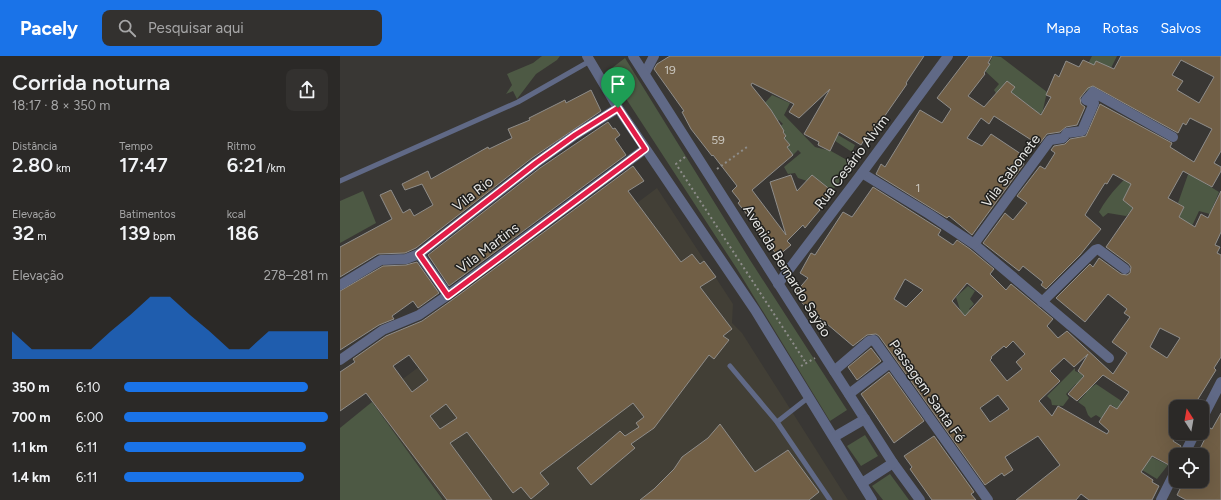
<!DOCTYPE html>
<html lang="pt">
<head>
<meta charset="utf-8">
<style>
	:root { --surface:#2b2927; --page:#33312f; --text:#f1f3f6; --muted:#a6a6a7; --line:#474544; --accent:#1a73e8 }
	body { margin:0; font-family:Figtree,sans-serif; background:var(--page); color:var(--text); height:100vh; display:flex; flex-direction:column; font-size:15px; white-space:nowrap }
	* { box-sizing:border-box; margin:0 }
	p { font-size:13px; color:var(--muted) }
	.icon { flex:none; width:22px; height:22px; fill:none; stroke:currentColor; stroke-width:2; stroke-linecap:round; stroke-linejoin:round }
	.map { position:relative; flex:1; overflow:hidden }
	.panel { display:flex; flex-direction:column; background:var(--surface); width:340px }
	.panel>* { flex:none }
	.needle { width:26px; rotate:349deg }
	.tools { position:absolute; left:829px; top:344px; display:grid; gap:8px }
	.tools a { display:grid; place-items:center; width:40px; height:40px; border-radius:8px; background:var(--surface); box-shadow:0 4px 16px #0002,0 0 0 1px var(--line); font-size:20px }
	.pin { position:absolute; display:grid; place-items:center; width:34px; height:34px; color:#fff; margin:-41px -17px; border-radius:50% 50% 50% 0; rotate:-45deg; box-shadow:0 0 4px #0007 }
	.pin .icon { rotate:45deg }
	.round { display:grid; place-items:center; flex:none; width:42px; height:42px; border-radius:8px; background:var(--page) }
	.headline { display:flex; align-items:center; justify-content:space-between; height:68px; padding:0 12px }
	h1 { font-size:22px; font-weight:600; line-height:30px }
	.figures { display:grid; grid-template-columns:repeat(3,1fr); gap:6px; height:68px; padding:4px 12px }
	.figures div { display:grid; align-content:center }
	.figures b { font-size:20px; font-weight:600 }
	.figures small { font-size:11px; font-weight:400 }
	.figures p { font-size:11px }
	.chart { height:112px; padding:8px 12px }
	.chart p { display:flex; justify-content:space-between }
	.chart svg { width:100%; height:72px; margin-top:4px; fill:var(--accent); opacity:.7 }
	ul { padding:0 12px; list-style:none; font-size:13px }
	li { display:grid; grid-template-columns:64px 48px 1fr; align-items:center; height:30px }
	li i { height:10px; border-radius:5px; background:var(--accent) }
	header { display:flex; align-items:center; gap:24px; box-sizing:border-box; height:56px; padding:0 20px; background:var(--accent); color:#fff }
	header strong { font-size:19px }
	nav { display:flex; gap:22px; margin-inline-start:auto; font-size:14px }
	.search { width:280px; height:36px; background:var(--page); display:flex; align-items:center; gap:10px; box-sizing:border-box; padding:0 14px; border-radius:8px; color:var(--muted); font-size:15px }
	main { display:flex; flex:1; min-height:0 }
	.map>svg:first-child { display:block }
</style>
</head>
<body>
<header>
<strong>Pacely</strong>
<div class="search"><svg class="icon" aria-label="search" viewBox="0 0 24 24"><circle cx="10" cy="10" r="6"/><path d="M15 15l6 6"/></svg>Pesquisar aqui</div>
<nav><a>Mapa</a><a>Rotas</a><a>Salvos</a></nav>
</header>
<main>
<section class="panel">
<div class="headline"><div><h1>Corrida noturna</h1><p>18:17 · 8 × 350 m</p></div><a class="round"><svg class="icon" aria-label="share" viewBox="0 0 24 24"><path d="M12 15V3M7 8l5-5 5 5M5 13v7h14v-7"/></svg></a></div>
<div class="figures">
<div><p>Distância</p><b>2.80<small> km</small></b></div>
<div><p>Tempo</p><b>17:47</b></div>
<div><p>Ritmo</p><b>6:21<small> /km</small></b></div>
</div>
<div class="figures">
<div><p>Elevação</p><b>32<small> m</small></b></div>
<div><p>Batimentos</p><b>139<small> bpm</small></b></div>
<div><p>kcal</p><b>186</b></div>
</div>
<div class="chart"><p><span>Elevação</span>278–281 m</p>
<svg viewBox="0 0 160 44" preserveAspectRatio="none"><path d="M0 44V27L10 38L20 38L30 38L40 38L50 27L60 17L70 6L80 6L90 17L100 27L110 38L120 38L130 27L140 27L150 27L160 27V44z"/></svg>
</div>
<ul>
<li><b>350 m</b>6:10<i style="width:90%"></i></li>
<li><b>700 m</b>6:00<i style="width:100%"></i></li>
<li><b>1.1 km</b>6:11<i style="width:89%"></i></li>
<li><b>1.4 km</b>6:11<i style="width:88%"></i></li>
</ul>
</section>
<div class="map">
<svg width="881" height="444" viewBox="0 0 881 444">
	<rect width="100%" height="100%" fill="#393734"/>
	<path fill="#423f36" d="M317 132 393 248 392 267 402 277 508 444H104L32 346Z"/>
	<g fill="#4d5944">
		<path d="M202 0H220L217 4 196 18 177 43 173 35 166 38 172 29 167 18 193 7Z"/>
		<path d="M653 0 661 1 707 36 702 58 699 57 695 64 692 52 667 33 659 42 654 34 659 28 645 15Z"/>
		<path d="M752 0H777L759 36 735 33Z"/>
		<path d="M285 2 410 204 507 354 490 365 397 213 268 15Z"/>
		<path d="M432 39 450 47 444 59 475 91 491 95 514 108 492 135 472 119 467 125 458 122 455 117 448 118 444 111 461 97 458 94 453 99 447 91 450 89 444 82 446 80 440 70 443 68 439 64 438 65 429 51 422 50Z"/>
		<path d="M493 76 515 89 512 96 483 77Z"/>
		<path d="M802 108 786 138 800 147 786 160 768 157 763 161 759 156C769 138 785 121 802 108Z"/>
		<path d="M851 110 856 122 879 136 870 158 859 155 852 170 839 161 844 151 838 147Z"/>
		<path d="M23 135 36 167 0 187V145Z"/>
		<path d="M628 230 635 235 630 243 634 248 629 253 633 256 626 264 615 260 620 254 616 241Z"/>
		<path d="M735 312V315L744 319 740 324 749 333 756 328 801 358 789 362 772 349 764 364 756 359 751 362 748 359 745 351 738 346 746 337 736 328 726 338 729 342 723 350 712 349 711 344 707 340Z"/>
		<path d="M32 346 103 444H0V372Z"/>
		<path d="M525 379 538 400 521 410 507 390Z"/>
		<path d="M805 398 828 409 817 423 802 414Z"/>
		<path d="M550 418 569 444H543L532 430Z"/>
	</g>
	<g fill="#715f46" stroke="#8f8d8a" fill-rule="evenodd">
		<path d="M330 0H584L566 27 567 28 537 71 530 79 528 78 521 89 499 76 490 95 478 89 479 86 464 78 490 33 459 62 449 56 454 48 412 27 411 29 431 54 444 75 443 76 446 80 444 82 450 89 447 91 453 99 412 134 446 179 430 126 451 119 457 135 472 119 492 135 478 152 480 154 474 161 465 172 463 169 447 185 451 189 438 200 413 170 415 169 398 147 400 145 392 135 397 130 373 99 372 100 351 73 342 56 344 55 314 13 317 8Z"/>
		<path d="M629 0H652L648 7 650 8 644 17 645 18 628 40 644 51 667 25 675 31 671 36 701 59 711 41 706 39 715 18 719 21 726 5 739 11 743 4 754 9 756 5 774 13 781 0H881V95L874 107 881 111V115L872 131 843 115 828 142 844 151 839 161 855 171 861 158 868 162 881 135V176L875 189 880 191 877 197 881 199V301L874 312 876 314 858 343 863 346 861 351H836V380L833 385 841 390 829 409 812 400 801 416 813 424 812 426 819 430 812 444H749L741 438 736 444H676L720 409 698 380 665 401 673 414 664 420 662 417 645 429 539 280 536 278 527 279 513 290 461 246 464 243 456 236 468 222 460 217 471 197 475 199 503 156 512 161 533 131 601 174 598 179 613 189 617 184 630 193 654 213 650 218 666 234 671 228 713 263 707 270 718 282 727 275 773 318 787 297 772 286 790 261 784 257 787 253 768 238 745 266 716 242 750 208 753 211 759 202 781 218 787 219 790 217 791 211 789 208 766 191 793 152 783 144 791 128 773 118 767 128 765 127 745 159 761 173 740 199 706 233 701 229 703 226 683 210 679 215 643 187 665 157 673 164 687 147 677 140 700 110 705 113 715 97 711 94 714 90 725 88 730 83 746 80 760 48 832 87 830 91 854 106 872 73 850 62 846 69 843 67 838 77 753 30 748 32 740 42 741 48 745 51 737 69 726 71 720 76 707 78 700 87H696L654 60 649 68 641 62 627 82 642 90 651 78 684 100 681 105 684 108 632 179 609 160 607 162 536 118 541 108 545 111 580 54 602 67 611 53 597 42ZM841 4 874 21 859 47 837 34 843 25 832 19ZM565 223 583 234 566 251 554 243ZM627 227 643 240 625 260 612 245ZM820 272 840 282 827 302 810 291ZM673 285 685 298 676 306 682 313 667 325 650 304 652 302 651 301 664 290 666 292ZM748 298 738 315 744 320 728 338 737 345 763 319 789 336 777 353 770 349 759 366 769 375 767 378 718 350 712 360 699 345 720 325 710 315 724 302 734 311ZM658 339 669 353 650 366 640 352Z"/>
		<path d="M251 34 261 55 192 102 76 192 65 197 38 198 0 221V191L52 163 40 139 51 134 63 157 70 153 74 160 93 149 82 128 65 134 62 128 88 115 91 123 148 91 149 93 172 82 168 73 190 64 189 62 225 44 226 47Z"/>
		<path d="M268 66 273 73 275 72 280 79 275 83 286 99 109 230 88 199 200 112Z"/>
		<path d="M293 110 304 125 288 135 341 206 352 198 360 208 364 205 376 221 360 231 392 273 383 280 389 284 374 303 369 299 314 372 291 388 295 392 251 429 237 412 280 375 285 380 299 371 296 367 304 361 293 347 200 417 209 428 191 443 181 431 173 437 127 376 110 387 152 444H107L26 337 0 355V316L15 306 13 303 46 280 82 265 112 244ZM69 299 88 324 72 336 53 310ZM106 348 117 362 100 373 90 360Z"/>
		<path d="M77 206 99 237 78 252 73 245 52 260 54 263 39 269 0 294V235L43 210 66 209Z"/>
		<path d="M531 292 541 305 517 324 508 311Z"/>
		<path d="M549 316 584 365 554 387 521 338Z"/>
		<path d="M881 357V444H846L837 439 844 425H862V417L869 406 862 402V399H857L870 372 872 373Z"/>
		<path d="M380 368 415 416 448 394 479 436 469 444H300L314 433 334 413 342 401 368 382Z"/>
		<path d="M594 380 634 436 631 438 636 444H592L570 413 572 411 564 400Z"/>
	</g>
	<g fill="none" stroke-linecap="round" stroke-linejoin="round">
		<g stroke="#8e8d8b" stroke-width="2" stroke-dasharray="2 3" stroke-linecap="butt">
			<path d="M345 101 336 108 466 307"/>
			<path d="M377 113 407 91"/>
			<path d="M461 310 475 302"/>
		</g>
		<g stroke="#606986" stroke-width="5">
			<path d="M0 125 178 46 250 5"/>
			<path d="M390 310 437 366 490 444"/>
			<path d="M437 366 469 341"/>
		</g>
		<g stroke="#606986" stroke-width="10">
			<path d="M305 17 314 0"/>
			<path d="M522 117 589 158 634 188 769 302"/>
			<path d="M634 188 710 84 723 82 727 77 742 75 754 47 746 44 753 36 833 81"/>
			<path d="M79 198 108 239"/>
			<path d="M0 229 41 204 66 203 79 198 196 107 235 79 278 52"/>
			<path d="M702 246 755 194 758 193 785 213"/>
			<path d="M0 304 43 274 79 259 108 239 305 93"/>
			<path d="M494 315 529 285 534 284 648 444"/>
			<path d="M509 338 546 310"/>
			<path d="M862 363 881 326"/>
			<path d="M844 399 855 377"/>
			<path d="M821 444 836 414"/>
		</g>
		<g stroke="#606986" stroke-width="10">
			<path d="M247 0 278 52 415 254 532 444"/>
			<path d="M293 0 494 315 553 407 580 444"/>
			<path d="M438 228 522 117 608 0"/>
			<path d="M494 381 525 363"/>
			<path d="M522 427 553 407"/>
		</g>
	</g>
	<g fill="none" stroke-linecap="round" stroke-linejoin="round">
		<g stroke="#fff" stroke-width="8">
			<path id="route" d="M278 52 305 93 108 240 79 198 196 107 235 79Z"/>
		</g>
		<use href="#route" stroke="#e11d48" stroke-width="5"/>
	</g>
	<g text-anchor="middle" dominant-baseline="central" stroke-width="3" stroke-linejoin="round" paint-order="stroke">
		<g font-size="12" fill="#cac6be">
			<text x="330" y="14">19</text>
			<text x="378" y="84">59</text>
			<text x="578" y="132">1</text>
		</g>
		<g font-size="14" fill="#e8e8e6" stroke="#1f1f1d">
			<text transform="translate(512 106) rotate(-53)">Rua Cesário Alvim</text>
			<text transform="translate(671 115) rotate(-53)">Vila Sabonete</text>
			<text transform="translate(133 138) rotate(-38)">Vila Rio</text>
			<text transform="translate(148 192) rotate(-37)">Vila Martins</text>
			<text transform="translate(447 215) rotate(58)">Avenida Bernardo Sayão</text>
			<text transform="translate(587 335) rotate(55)">Passagem Santa Fé</text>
		</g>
	</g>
</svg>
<div class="tools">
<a><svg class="needle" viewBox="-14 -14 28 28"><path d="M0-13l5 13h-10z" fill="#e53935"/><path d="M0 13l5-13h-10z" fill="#a6a6a7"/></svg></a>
<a><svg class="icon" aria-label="locate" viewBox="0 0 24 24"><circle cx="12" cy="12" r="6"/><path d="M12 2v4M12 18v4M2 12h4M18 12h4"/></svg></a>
</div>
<div class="pin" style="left:278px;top:52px;background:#1e9e55"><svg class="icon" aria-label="arrive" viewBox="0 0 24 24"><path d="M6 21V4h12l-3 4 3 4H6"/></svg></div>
</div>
</main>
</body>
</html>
